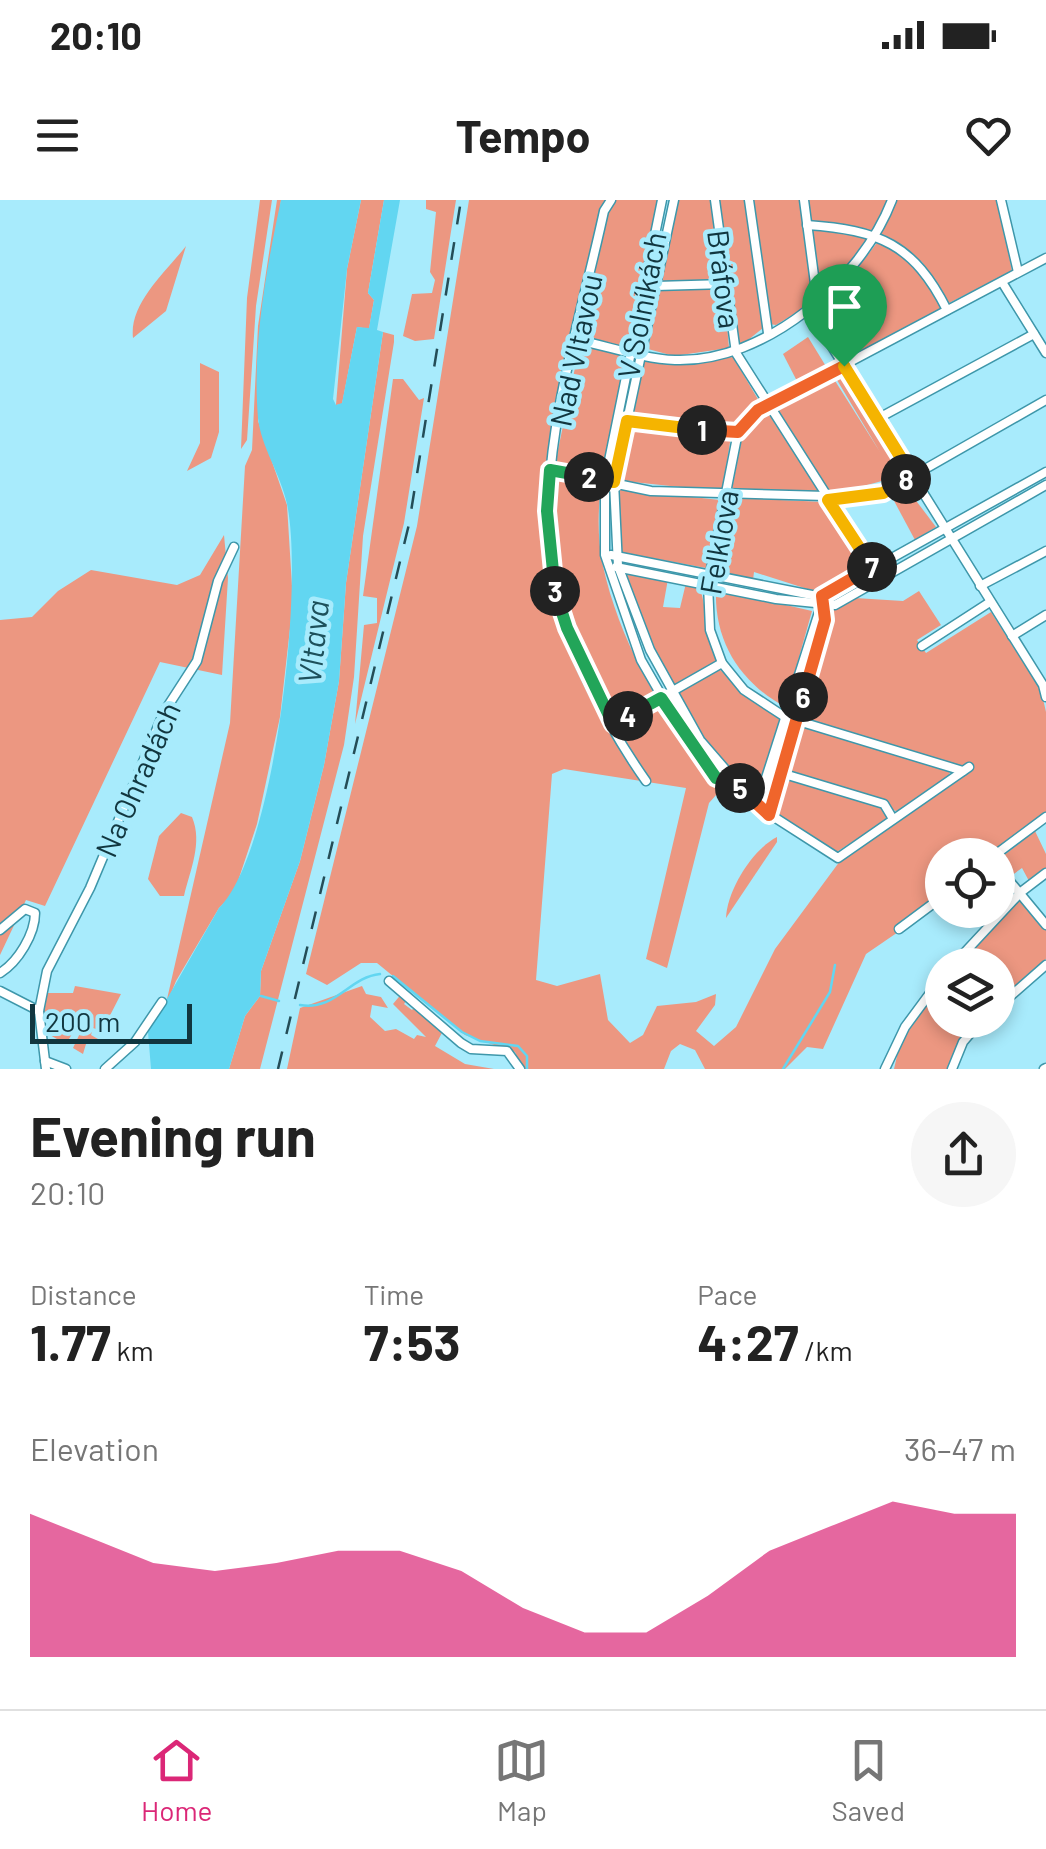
<!DOCTYPE html>
<html lang="en">
<head>
<meta charset="utf-8">
<style>
	:root { --surface:#fff; --page:#f6f6f6; --text:#222; --muted:#767676; --line:#e0e0e0; --accent:#db2777 }
	body { margin:0; font-family:Barlow,sans-serif; background:var(--page); color:var(--text); height:100vh; display:flex; flex-direction:column; font-size:38px; white-space:nowrap }
	* { box-sizing:border-box; margin:0 }
	p { font-size:32px; color:var(--muted) }
	.icon { flex:none; width:55px; height:55px; fill:none; stroke:currentColor; stroke-width:2; stroke-linecap:round; stroke-linejoin:round }
	.map { position:relative; height:869px; overflow:hidden }
	.drawer { display:flex; flex-direction:column; background:var(--surface); flex:1 }
	.drawer>* { flex:none }
	.controls { position:absolute; left:925px; top:638px; display:grid; gap:20px }
	.controls a { display:grid; place-items:center; width:90px; height:90px; border-radius:50%; background:var(--surface); box-shadow:0 5px 15px #0003; font-size:50px }
	.scale { position:absolute; left:30px; bottom:25px; width:162px; box-sizing:border-box; padding-left:10px; border:5px solid #11363f; border-top:0; font-size:28px; line-height:35px; white-space:nowrap; color:#11363f; -webkit-text-stroke:8px #a8ebfc; paint-order:stroke }
	.pin { position:absolute; display:grid; place-items:center; width:85px; height:85px; color:#fff; margin:-102px -42px; border-radius:50% 50% 50% 0; rotate:-45deg; box-shadow:0 0 10px #0007 }
	.pin .icon { rotate:45deg }
	.km { position:absolute; width:50px; height:50px; margin:-25px; border-radius:50%; background:#222; color:#fff; font-size:28px; line-height:50px; text-align:center }
	.round { display:grid; place-items:center; flex:none; width:105px; height:105px; border-radius:52px; background:var(--page) }
	.head { display:flex; align-items:center; justify-content:space-between; height:170px; padding:0 30px }
	h1 { font-size:55px; font-weight:700; line-height:75px }
	.stats { display:grid; grid-template-columns:repeat(3,1fr); gap:15px; height:170px; padding:10px 30px }
	.stats div { display:grid; align-content:center }
	.stats b { font-size:50px; font-weight:700 }
	.stats small { font-size:28px; font-weight:400 }
	.stats p { font-size:28px }
	.chart { height:280px; padding:20px 30px }
	.chart p { display:flex; justify-content:space-between }
	.chart svg { width:100%; height:180px; margin-top:10px; fill:var(--accent); opacity:.7 }
	.status { display:flex; justify-content:space-between; align-items:center; height:70px; padding:0 50px; background:var(--surface); direction:ltr }
	.status svg { height:28px; fill:currentColor }
	header { display:flex; justify-content:space-between; align-items:center; height:130px; padding:0 30px; background:var(--surface); font-size:45px; font-weight:700 }
	.tab-bar { display:flex; justify-content:space-around; align-items:center; height:140px; border-top:2px solid var(--line); background:var(--surface); font-size:28px; color:var(--muted) }
	.tab-bar a { display:grid; justify-items:center; gap:5px }
	.tab-bar .selected { color:var(--accent) }
	.map>svg:first-child { display:block }
</style>
</head>
<body>
<div class="status"><b>20:10</b><svg viewBox="0 0 49 12"><path d="M0 12V9h3v3zM5 12V6h3v6zM10 12V3h3v9zM15 12V0h3v12zM26 1h20v11H26zM47 4h2v5h-2z"/></svg></div>
<header><svg class="icon" aria-label="menu" viewBox="0 0 24 24"><path d="M4 6h16M4 12h16M4 18h16"/></svg>Tempo<svg class="icon" aria-label="heart" viewBox="0 0 24 24"><path d="M12 20l-8-8c-3-5 5-10 8-4 3-6 11-1 8 4z"/></svg></header>
<div class="map">
<svg width="1046" height="869" viewBox="0 0 1046 869">
	<rect width="100%" height="100%" fill="#a8ebfc"/>
	<g fill="#ec9781">
		<path d="M260 0H272L256 106 247 240 241 249 247 98Z"/>
		<path d="M277 0H281L258 221 287 305 293 402 280 517 257 624 234 693 219 708 176 781 165 808 230 523 245 266 252 250 258 126Z"/>
		<path d="M361 0H384L368 93 374 100 369 129 357 127 342 204 336 205 347 69Z"/>
		<path d="M426 0H456L434 139 415 141 403 136 412 94 432 93 435 80 430 72 436 12 426 9Z"/>
		<path d="M469 0H609L575 136H570L569 142 573 143 543 321 551 344 552 279 607 13 615 0H659C647 60 634 119 622 179 609 240 590 304 603 366 621 448 668 523 719 587L729 582 742 596 717 594 709 603 667 768 646 759 686 588 564 569 552 574 536 780 557 786 600 774 608 820 630 843 643 835 657 806 696 802 716 794 715 805 696 831 714 846 736 827 775 749 840 661 972 569 969 563 961 566 802 517 833 410 855 398 903 401 919 391 941 425 917 440 926 453 991 412 1041 490 1046 512V613L992 655H942V695L920 717 866 754 823 849 807 847 785 869H705L695 850 680 844 671 851 664 869H522L515 852 465 835 377 763H361L327 785 306 774 417 326Z"/>
		<path d="M677 0H712L721 76 717 81 664 83 661 78Z"/>
		<path d="M718 0H746L763 128 738 148Z"/>
		<path d="M751 0H801L812 103 776 125 769 124Z"/>
		<path d="M808 0H887L874 31 811 22Z"/>
		<path d="M897 0H998L1012 71 949 103 922 62 881 34Z"/>
		<path d="M812 29 870 38 822 97Z"/>
		<path d="M879 40 917 67 943 108 845 159 824 126 822 103 857 69Z"/>
		<path d="M186 46 166 111 133 138C129 103 166 72 186 46Z"/>
		<path d="M719 88 724 92 729 148 674 156 648 149 660 90Z"/>
		<path d="M383 132 394 135V142L363 336 354 477 344 545 260 869H229L245 816 260 796 261 771 300 661 324 565 339 481 346 383Z"/>
		<path d="M808 137 827 168 799 185 783 154Z"/>
		<path d="M733 157 759 201 739 224 728 228 633 216 644 160 673 163Z"/>
		<path d="M200 163 219 172V232L211 258 187 271 200 243Z"/>
		<path d="M843 169 848 178 845 180 904 265 892 272 893 278 830 295 774 206 832 176 880 252 834 175Z"/>
		<path d="M393 179H403L419 200 424 198 404 323 355 524 364 425 377 423V398L363 396Z"/>
		<path d="M768 209 820 291 819 293 732 289 743 232Z"/>
		<path d="M632 226 731 236 723 287 718 291 623 281 620 274Z"/>
		<path d="M619 289 720 300 706 368 620 352Z"/>
		<path d="M908 290 936 327 915 340 893 299Z"/>
		<path d="M733 298 826 302 867 369 823 394 754 372 753 380 718 372 714 366 727 303Z"/>
		<path d="M224 335 228 378 222 475 160 462 45 706 26 700 0 755V420L32 417 58 391 91 370 177 385 200 375Z"/>
		<path d="M630 371 668 379 663 407 680 408 686 383 700 386 716 461 672 486 659 466 624 376Z"/>
		<path d="M716 389 812 411 785 507C740 482 714 442 716 389Z"/>
		<path d="M719 469 780 520 756 598 699 534 677 493Z"/>
		<path d="M802 526 949 570 950 575 899 612 893 610 886 600 788 571Z"/>
		<path d="M786 577 882 605 888 619 835 653 774 614Z"/>
		<path d="M181 613 192 617C203 643 190 670 184 696H160L148 679 159 636Z"/>
		<path d="M1035 631 1046 654V668L1029 681 1022 668 1011 676 998 660Z"/>
		<path d="M777 637V642L726 718C727 690 753 649 777 637Z"/>
		<path d="M1018 698 1046 730V759L998 801V765H956Z"/>
		<path d="M942 780V820H976L964 832 949 869H894L900 843Z"/>
		<path d="M75 786 121 794 102 831 93 828 91 835 98 839 97 843 86 844 83 854 73 848 81 831 75 829 66 844 48 834 58 818 43 811 47 793H73Z"/>
		<path d="M362 786 366 794 381 797 388 808 372 805 370 817 385 831 396 829 414 839 417 835 426 837 393 804 403 792 409 797 404 804 412 810 417 804 444 829 435 846 465 864 494 869H287L300 808Z"/>
	</g>
	<path fill="#62d6f1" d="M281 0H361L347 69 333 199 336 205 342 203 357 127 369 128 374 100 368 93 384 0H400L377 130 383 132 346 383 339 481 324 565 300 661 261 771 260 796 245 816 229 869H151L148 832 219 708C276 651 304 384 287 304 281 275 261 247 258 218 252 146 266 70 281 0Z"/>
	<g fill="none" stroke-linecap="round" stroke-linejoin="round">
		<g stroke="#62d6f1" stroke-width="2.5">
			<path d="M393 776 462 832 480 841 518 846 527 856V869"/>
			<path d="M261 796 279 801"/>
			<path d="M300 805C336 811 349 777 380 774"/>
			<path d="M783 869 830 792 835 765"/>
		</g>
		<g stroke="#3e97aa" stroke-width="11">
			<g id="minor">
				<path d="M611 0 604 11C579 127 536 253 551 373 558 435 610 530 646 581"/>
				<path d="M662 0 605 280V355L641 460 691 547 716 579 732 581"/>
				<path d="M674 0 614 282 618 366 650 450 700 540 757 606 838 658 969 567"/>
				<path d="M715 0 736 153 873 368"/>
				<path d="M749 0 768 133"/>
				<path d="M804 0 821 129 1043 485 1046 497"/>
				<path d="M1001 0 1018 72"/>
				<path d="M807 25C879 30 914 44 947 110"/>
				<path d="M1002 82 1046 153"/>
				<path d="M656 86 726 84"/>
				<path d="M577 140C608 146 643 159 675 160 765 163 861 81 892 0"/>
				<path d="M877 219 1034 134"/>
				<path d="M627 221 738 232"/>
				<path d="M550 270 651 291 826 296"/>
				<path d="M828 299 883 293 1046 200"/>
				<path d="M611 355 822 397"/>
				<path d="M616 367 776 399 835 405 1046 285"/>
				<path d="M980 386 1046 351"/>
				<path d="M822 397 1046 272"/>
				<path d="M1012 436 1046 415"/>
				<path d="M922 446 990 402"/>
				<path d="M613 525 722 463"/>
				<path d="M963 571 785 517 744 490 722 463 710 430 708 384 738 232 759 210 1046 58"/>
				<path d="M781 573 884 604 893 619"/>
				<path d="M757 606 821 406"/>
				<path d="M769 615 825 420 821 406"/>
				<path d="M995 655 1046 617"/>
				<path d="M998 667 1046 725"/>
				<path d="M899 729 942 697"/>
				<path d="M0 730 25 709 35 713C35 734 18 762 0 773"/>
				<path d="M953 765 1021 692 1046 673"/>
				<path d="M389 781 461 843 471 849 507 851 520 869"/>
				<path d="M0 791 39 811"/>
				<path d="M998 807 1046 765"/>
				<path d="M45 861 66 869"/>
				<path d="M46 869 39 811 47 771 90 688 164 512 197 461 218 381 234 347"/>
				<path d="M105 869 135 842 162 802"/>
				<path d="M885 869 905 827 942 777"/>
				<path d="M952 869 963 842 982 820"/>
				<path d="M1044 869 1046 868"/>
			</g>
		</g>
		<use href="#minor" stroke="#fff" stroke-width="8"/>
		<path stroke="#244d57" stroke-width="2.5" stroke-dasharray="18 18" stroke-linecap="butt" d="M278 869 409 324 461 0"/>
	</g>
	<g fill="none" stroke-linecap="round" stroke-linejoin="round">
		<g stroke="#fff" stroke-width="20">
			<path id="split-1" d="M702 230 738 232 758 210 844 166"/>
		</g>
		<g stroke="#fff" stroke-width="20">
			<path id="split-2" d="M589 277 614 282 627 221 702 230"/>
		</g>
		<g stroke="#fff" stroke-width="20">
			<path id="split-3" d="M555 391 547 311 550 270 589 277"/>
		</g>
		<g stroke="#fff" stroke-width="20">
			<path id="split-4" d="M555 391 567 428 613 524 628 516"/>
		</g>
		<g stroke="#fff" stroke-width="20">
			<path id="split-5" d="M628 516 661 498 716 578 732 581 740 588"/>
		</g>
		<g stroke="#fff" stroke-width="20">
			<path id="split-6" d="M740 588 769 615 803 497"/>
		</g>
		<g stroke="#fff" stroke-width="20">
			<path id="split-7" d="M803 497 825 420 822 396 872 367"/>
		</g>
		<g stroke="#fff" stroke-width="20">
			<path id="split-8" d="M872 367 828 300 883 293 906 279"/>
		</g>
		<g stroke="#fff" stroke-width="20">
			<path id="split-9" d="M844 166 911 274 906 279"/>
		</g>
		<use href="#split-1" stroke="#f0652b" stroke-width="12"/>
		<use href="#split-2" stroke="#f5b400" stroke-width="12"/>
		<use href="#split-3" stroke="#22a559" stroke-width="12"/>
		<use href="#split-4" stroke="#22a559" stroke-width="12"/>
		<use href="#split-5" stroke="#22a559" stroke-width="12"/>
		<use href="#split-6" stroke="#f0652b" stroke-width="12"/>
		<use href="#split-7" stroke="#f0652b" stroke-width="12"/>
		<use href="#split-8" stroke="#f5b400" stroke-width="12"/>
		<use href="#split-9" stroke="#f5b400" stroke-width="12"/>
	</g>
	<g text-anchor="middle" dominant-baseline="central" stroke-width="9" stroke-linejoin="round" paint-order="stroke">
		<g font-size="30" fill="#11363f" stroke="#a8ebfc">
			<text transform="translate(725 79) rotate(83)">Bráfova</text>
			<text transform="translate(641 105) rotate(-79)">V Solníkách</text>
			<text transform="translate(575 150) rotate(-78)">Nad Vltavou</text>
			<text transform="translate(718 342) rotate(-80)">Felklova</text>
			<text transform="translate(137 579) rotate(-66)">Na Ohradách</text>
		</g>
		<g font-size="32" font-style="italic" fill="#1d505b" stroke="#a8ebfc">
			<text transform="translate(312 442) rotate(-84)">Vltava</text>
		</g>
	</g>
</svg>
<div class="controls">
<a><svg class="icon" aria-label="locate" viewBox="0 0 24 24"><circle cx="12" cy="12" r="6"/><path d="M12 2v4M12 18v4M2 12h4M18 12h4"/></svg></a>
<a><svg class="icon" aria-label="layers" viewBox="0 0 24 24"><path d="M12 4l9 5-9 5-9-5zM3 14l9 5 9-5"/></svg></a>
</div>
<div class="scale">200 m</div>
<div class="pin" style="left:844px;top:166px;background:#1e9e55"><svg class="icon" aria-label="arrive" viewBox="0 0 24 24"><path d="M6 21V4h12l-3 4 3 4H6"/></svg></div>
<b class="km" style="left:702px;top:230px">1</b>
<b class="km" style="left:589px;top:277px">2</b>
<b class="km" style="left:555px;top:391px">3</b>
<b class="km" style="left:628px;top:516px">4</b>
<b class="km" style="left:740px;top:588px">5</b>
<b class="km" style="left:803px;top:497px">6</b>
<b class="km" style="left:872px;top:367px">7</b>
<b class="km" style="left:906px;top:279px">8</b>
</div>
<section class="drawer">
<div class="head"><div><h1>Evening run</h1><p>20:10</p></div><a class="round"><svg class="icon" aria-label="share" viewBox="0 0 24 24"><path d="M12 15V3M7 8l5-5 5 5M5 13v7h14v-7"/></svg></a></div>
<div class="stats">
<div><p>Distance</p><b>1.77<small> km</small></b></div>
<div><p>Time</p><b>7:53</b></div>
<div><p>Pace</p><b>4:27<small> /km</small></b></div>
</div>
<div class="chart"><p><span>Elevation</span>36–47 m</p>
<svg viewBox="0 0 160 44" preserveAspectRatio="none"><path d="M0 44V9L10 15L20 21L30 23L40 21L50 18L60 18L70 23L80 32L90 38L100 38L110 29L120 18L130 12L140 6L150 9L160 9V44z"/></svg>
</div>
</section>
<nav class="tab-bar">
<a class="selected"><svg class="icon" aria-label="home" viewBox="0 0 24 24"><path d="M3 11l9-7 9 7M6 9v11h12V9"/></svg>Home</a>
<a><svg class="icon" aria-label="map" viewBox="0 0 24 24"><path d="M3 6l6-2 6 2 6-2v14l-6 2-6-2-6 2zM9 4v14M15 6v14"/></svg>Map</a>
<a><svg class="icon" aria-label="saved" viewBox="0 0 24 24"><path d="M7 4h10v16l-5-4-5 4z"/></svg>Saved</a>
</nav>
</body>
</html>
